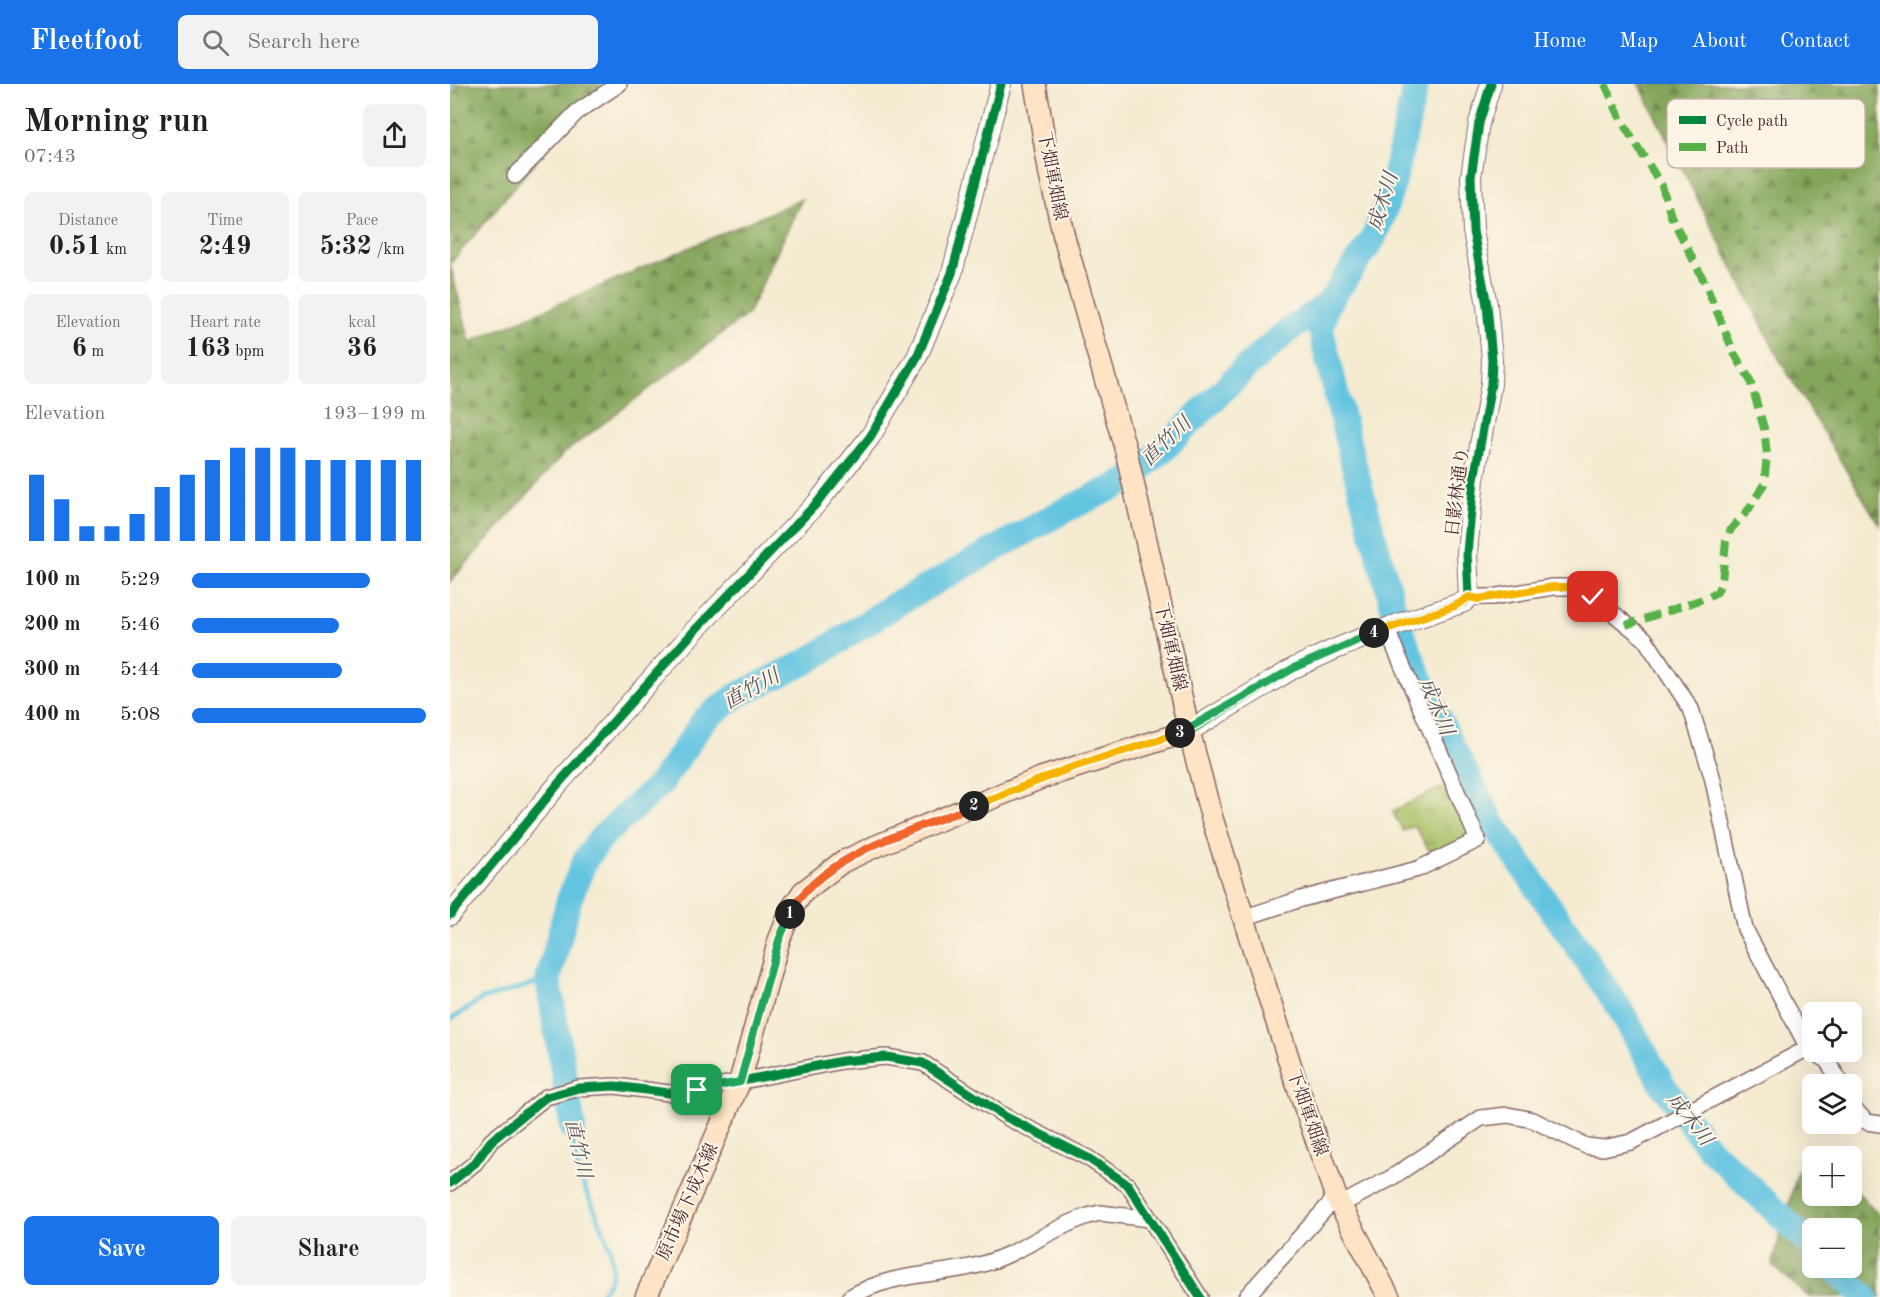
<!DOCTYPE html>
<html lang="en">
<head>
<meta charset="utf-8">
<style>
	:root { --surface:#fff; --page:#f2f2f2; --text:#202124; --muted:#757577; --accent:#1a73e8 }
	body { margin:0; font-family:"Old Standard TT","Noto Serif JP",serif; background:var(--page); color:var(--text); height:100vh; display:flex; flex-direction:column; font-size:22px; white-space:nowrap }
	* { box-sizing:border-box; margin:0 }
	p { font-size:20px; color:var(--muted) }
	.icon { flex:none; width:33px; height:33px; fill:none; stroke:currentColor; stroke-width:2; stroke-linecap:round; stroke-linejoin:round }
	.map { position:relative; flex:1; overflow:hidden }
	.side { display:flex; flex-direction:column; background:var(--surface); width:450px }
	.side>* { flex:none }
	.fabs { position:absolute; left:1352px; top:918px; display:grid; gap:12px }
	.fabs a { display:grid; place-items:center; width:60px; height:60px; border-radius:9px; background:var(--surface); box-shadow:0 6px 24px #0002; font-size:30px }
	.pin { position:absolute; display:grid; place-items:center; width:51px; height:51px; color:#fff; margin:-26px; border-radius:12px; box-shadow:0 3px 9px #0006 }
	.km { position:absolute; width:30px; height:30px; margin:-15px; border-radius:50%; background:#222; color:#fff; font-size:16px; line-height:30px; text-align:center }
	.round { display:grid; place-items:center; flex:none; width:63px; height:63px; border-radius:9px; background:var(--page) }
	.summary { display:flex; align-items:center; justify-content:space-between; height:102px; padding:0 24px }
	h1 { font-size:33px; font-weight:800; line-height:45px }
	.stats { display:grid; grid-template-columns:repeat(3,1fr); gap:9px; height:102px; padding:6px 24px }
	.stats div { display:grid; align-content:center; border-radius:9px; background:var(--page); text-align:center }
	.stats b { font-size:26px; font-weight:800 }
	.stats small { font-size:16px; font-weight:400 }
	.stats p { font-size:16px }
	.chart { height:168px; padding:12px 24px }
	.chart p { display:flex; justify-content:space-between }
	.chart svg { width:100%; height:108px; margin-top:6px; stroke:var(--accent); stroke-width:6 }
	.primary-button { display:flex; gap:12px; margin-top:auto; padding:12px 24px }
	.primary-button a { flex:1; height:69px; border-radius:9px; background:var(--accent); color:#fff; font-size:24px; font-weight:800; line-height:69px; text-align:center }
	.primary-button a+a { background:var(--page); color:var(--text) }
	ul { padding:0 24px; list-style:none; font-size:20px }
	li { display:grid; grid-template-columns:96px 72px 1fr; align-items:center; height:45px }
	li i { height:15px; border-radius:8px; background:var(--accent) }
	header { display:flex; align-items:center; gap:36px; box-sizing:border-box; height:84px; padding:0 30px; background:var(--accent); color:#fff }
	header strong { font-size:28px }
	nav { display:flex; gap:33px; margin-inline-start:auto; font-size:21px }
	.search { width:420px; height:54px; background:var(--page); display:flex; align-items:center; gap:15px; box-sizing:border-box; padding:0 21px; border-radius:9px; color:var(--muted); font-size:22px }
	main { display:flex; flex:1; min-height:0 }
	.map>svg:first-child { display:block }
</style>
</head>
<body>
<header>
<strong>Fleetfoot</strong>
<div class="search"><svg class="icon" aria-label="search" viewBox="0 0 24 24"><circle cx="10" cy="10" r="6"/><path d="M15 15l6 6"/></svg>Search here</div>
<nav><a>Home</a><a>Map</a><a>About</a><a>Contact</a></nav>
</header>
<main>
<section class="side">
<div class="summary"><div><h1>Morning run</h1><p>07:43</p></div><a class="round"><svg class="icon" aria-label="share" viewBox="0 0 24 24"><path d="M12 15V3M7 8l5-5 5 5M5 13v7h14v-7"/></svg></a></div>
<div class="stats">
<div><p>Distance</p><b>0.51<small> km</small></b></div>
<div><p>Time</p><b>2:49</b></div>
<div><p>Pace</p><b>5:32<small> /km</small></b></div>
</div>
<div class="stats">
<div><p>Elevation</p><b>6<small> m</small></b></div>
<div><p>Heart rate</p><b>163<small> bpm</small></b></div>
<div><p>kcal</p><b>36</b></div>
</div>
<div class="chart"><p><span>Elevation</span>193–199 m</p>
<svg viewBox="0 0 160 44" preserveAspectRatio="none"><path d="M5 44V17M15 44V27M25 44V38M35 44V38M45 44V33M55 44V22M65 44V17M75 44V11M85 44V6M95 44V6M105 44V6M115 44V11M125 44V11M135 44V11M145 44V11M155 44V11"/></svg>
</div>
<ul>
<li><b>100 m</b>5:29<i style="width:76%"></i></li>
<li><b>200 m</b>5:46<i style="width:63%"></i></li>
<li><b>300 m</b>5:44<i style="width:64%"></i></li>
<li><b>400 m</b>5:08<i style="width:100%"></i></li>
</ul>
<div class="primary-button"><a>Save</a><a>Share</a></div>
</section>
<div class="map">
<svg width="1430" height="1213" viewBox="0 0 1430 1213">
	<defs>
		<pattern id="forest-firs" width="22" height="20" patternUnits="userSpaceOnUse" patternTransform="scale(1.5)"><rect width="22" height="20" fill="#84a65a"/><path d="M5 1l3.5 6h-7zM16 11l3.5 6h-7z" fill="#6e874b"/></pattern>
		<pattern id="park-tufts" width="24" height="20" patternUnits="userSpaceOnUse" patternTransform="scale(1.5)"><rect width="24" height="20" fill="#a5bf65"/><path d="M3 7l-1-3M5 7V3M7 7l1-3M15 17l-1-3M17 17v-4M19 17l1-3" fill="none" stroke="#889b53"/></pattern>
	</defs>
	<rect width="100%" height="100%" fill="#fcf5e5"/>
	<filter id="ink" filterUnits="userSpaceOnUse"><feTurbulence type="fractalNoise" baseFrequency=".0167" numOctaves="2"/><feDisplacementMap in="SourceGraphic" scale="12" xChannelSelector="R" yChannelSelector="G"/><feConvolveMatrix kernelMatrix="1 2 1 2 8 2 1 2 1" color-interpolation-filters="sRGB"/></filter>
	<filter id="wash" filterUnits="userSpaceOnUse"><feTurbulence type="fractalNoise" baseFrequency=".008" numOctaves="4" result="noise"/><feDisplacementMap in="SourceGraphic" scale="24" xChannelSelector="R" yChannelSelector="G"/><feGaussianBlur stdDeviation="1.35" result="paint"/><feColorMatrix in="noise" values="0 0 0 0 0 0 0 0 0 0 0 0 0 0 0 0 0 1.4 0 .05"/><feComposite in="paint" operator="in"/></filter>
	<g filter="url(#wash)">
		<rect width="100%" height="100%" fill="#f4ebd1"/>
		<g fill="url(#forest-firs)" stroke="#676242" stroke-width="1.5" fill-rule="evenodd">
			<path d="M0 0H151L0 180Z"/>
			<path d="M1189 0H1430V442L1329 275Z"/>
			<path d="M352 115 298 230 113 370 0 498V180L20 258Z"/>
			<path d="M1348 1086 1362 1090V1112H1401V1101L1430 1132V1213H1359L1322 1181ZM1362 1144H1401V1184H1362Z"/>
		</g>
		<path fill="url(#park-tufts)" stroke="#786f48" stroke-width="1.5" d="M999 700 1022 753 984 774 964 742 953 747 942 727Z"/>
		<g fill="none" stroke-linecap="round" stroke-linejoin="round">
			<g stroke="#63c4e1" stroke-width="4.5">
				<path d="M0 9 3 0"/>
				<path d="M0 936 32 915 98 896"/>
				<path d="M123 1044C124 1061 125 1078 131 1095 140 1121 169 1165 161 1193 159 1200 152 1207 148 1213"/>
			</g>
			<g stroke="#63c4e1" stroke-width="26">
				<path d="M966 0 943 100 933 130 923 155 877 221 871 246 900 367 946 533 966 585 1002 662 1043 740 1170 925 1214 1003 1258 1063 1362 1162"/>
				<path d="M123 1044 98 896 119 816 135 776 151 754 211 699 254 636 286 612 358 577 448 519 615 426 677 397 713 366 793 286 837 247 877 221"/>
				<path d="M1384 1184 1415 1213"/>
			</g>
		</g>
	</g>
	<g filter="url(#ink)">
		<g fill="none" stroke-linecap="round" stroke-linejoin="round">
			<g stroke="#866665" stroke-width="18">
				<g id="minor">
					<path d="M65 92 127 28 169 0"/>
					<path d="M1019 513H1042L1103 503H1122L1143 513 1195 555 1241 625 1262 692 1295 845 1358 964"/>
					<path d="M793 834 851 815 968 785 1028 756 936 544"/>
					<path d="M1364 968 1377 977 1392 1000"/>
					<path d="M1401 1022 1417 1038 1430 1040"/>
					<path d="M0 1099 25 1079 41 1057 96 1013 129 1004 165 1002 219 1009 247 1006 392 977 436 973 473 979 556 1033 638 1074 678 1101 750 1213"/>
					<path d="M890 1121 941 1094 1031 1034 1058 1031 1083 1036 1136 1062 1153 1064 1181 1058 1358 964 1362 966"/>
					<path d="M400 1213C445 1187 485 1193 533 1180 571 1169 601 1144 638 1132L650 1129 700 1135"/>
					<path d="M796 1213 886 1113"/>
				</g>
			</g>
			<g stroke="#866665" stroke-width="22">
				<g id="tertiary">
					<path d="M739 647 844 584 883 566 940 543 1014 518 1019 513 1017 469 1024 395 1041 300 1042 276 1037 221 1023 147 1021 93 1029 39 1041 0"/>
					<path d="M0 831 109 699 246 545 367 419 420 353 467 273 502 189 551 0"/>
				</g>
			</g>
			<g stroke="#866665" stroke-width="24">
				<g id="secondary">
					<path d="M585 0 600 91 614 153 676 367 739 647 761 731 843 989 886 1113 939 1213"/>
					<path d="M196 1213 290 997 329 856 342 824 353 808 392 778 426 762 591 694 739 647"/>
				</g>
			</g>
			<use href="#minor" stroke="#fff" stroke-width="15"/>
			<use href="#tertiary" stroke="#fff" stroke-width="20"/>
			<use href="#secondary" stroke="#fee4c5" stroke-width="21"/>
			<path stroke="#57b146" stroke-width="8" stroke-dasharray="15 8" stroke-linecap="butt" d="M1155 0 1172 38 1212 102 1221 132 1255 199 1284 269 1300 296 1314 344 1317 371 1314 400 1299 425 1281 445 1276 457 1272 497 1267 508 1253 515 1176 541"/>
			<g stroke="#fcf5e5" stroke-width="13">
				<g id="cycleway">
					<path d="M739 647 844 584 883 566 940 543 1014 518 1019 513 1017 469 1024 395 1041 300 1042 276 1037 221 1023 147 1021 93 1029 39 1041 0"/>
					<path d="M0 831 109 699 246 545 367 419 420 353 467 273 502 189 551 0"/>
					<path d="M0 1099 25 1079 41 1057 96 1013 129 1004 165 1002 219 1009 247 1006 392 977 436 973 473 979 556 1033 638 1074 678 1101 750 1213"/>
				</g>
			</g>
			<use href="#cycleway" stroke="#00873e" stroke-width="9"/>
		</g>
	</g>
	<g fill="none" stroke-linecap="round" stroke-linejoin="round" filter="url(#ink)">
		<g stroke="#fff" stroke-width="12">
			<path id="split-1" d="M247 1006 290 998 329 856 340 830"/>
		</g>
		<g stroke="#fff" stroke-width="12">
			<path id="split-2" d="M340 830C368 771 467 745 524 722"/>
		</g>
		<g stroke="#fff" stroke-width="12">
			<path id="split-3" d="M524 722 620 684 730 649"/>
		</g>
		<g stroke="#fff" stroke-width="12">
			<path id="split-4" d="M730 649 844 584 924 549"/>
		</g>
		<g stroke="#fff" stroke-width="12">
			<path id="split-5" d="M924 549 1005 522 1019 513 1028 515 1103 503H1122L1143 513"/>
		</g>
		<use href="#split-1" stroke="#22a559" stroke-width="8"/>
		<use href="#split-2" stroke="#f0652b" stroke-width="8"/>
		<use href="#split-3" stroke="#f5b400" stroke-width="8"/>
		<use href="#split-4" stroke="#22a559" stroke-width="8"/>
		<use href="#split-5" stroke="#f5b400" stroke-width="8"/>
	</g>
	<g text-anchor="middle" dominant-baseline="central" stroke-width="4.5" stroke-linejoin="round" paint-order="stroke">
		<g font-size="18" fill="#4a1f2b" stroke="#fcf5e5">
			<text transform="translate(602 92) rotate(79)">下畑軍畑線</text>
			<text transform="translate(1008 408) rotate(-83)">日影林通り</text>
			<text transform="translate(720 563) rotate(77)">下畑軍畑線</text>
			<text transform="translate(857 1029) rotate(71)">下畑軍畑線</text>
			<text transform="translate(238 1118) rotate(-66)">原市場下成木線</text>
		</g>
		<g font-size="20" font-style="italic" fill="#525162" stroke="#fcf5e5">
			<text transform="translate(934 118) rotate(-73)">成木川</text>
			<text transform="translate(717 358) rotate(-44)">直竹川</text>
			<text transform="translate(302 606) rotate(-29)">直竹川</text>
			<text transform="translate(985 623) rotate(67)">成木川</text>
			<text transform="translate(1239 1036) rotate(52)">成木川</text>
			<text transform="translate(127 1065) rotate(77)">直竹川</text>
		</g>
	</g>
	<rect x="1217" y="15" width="198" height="69" rx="9" fill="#fcf5e5" stroke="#c7b5ad" stroke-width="1.5"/>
	<rect x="1229" y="32" width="27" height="8" fill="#00873e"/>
	<rect x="1229" y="59" width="27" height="8" fill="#57b146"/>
	<g font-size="16" fill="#4a1f2b">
		<text x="1266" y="42">Cycle path</text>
		<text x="1266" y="69">Path</text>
	</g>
</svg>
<div class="fabs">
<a><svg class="icon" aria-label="locate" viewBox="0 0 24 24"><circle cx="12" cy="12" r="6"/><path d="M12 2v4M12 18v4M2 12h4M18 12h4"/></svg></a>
<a><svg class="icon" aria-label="layers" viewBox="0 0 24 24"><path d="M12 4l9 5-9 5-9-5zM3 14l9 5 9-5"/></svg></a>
<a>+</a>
<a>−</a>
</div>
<div class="pin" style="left:247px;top:1006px;background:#1e9e55"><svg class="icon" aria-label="arrive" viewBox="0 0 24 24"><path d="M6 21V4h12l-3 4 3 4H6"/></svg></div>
<div class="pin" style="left:1143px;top:513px;background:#d93025"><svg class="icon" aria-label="check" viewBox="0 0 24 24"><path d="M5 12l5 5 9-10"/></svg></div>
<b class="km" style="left:340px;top:830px">1</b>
<b class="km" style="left:524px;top:722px">2</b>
<b class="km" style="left:730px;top:649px">3</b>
<b class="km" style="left:924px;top:549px">4</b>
</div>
</main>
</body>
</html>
